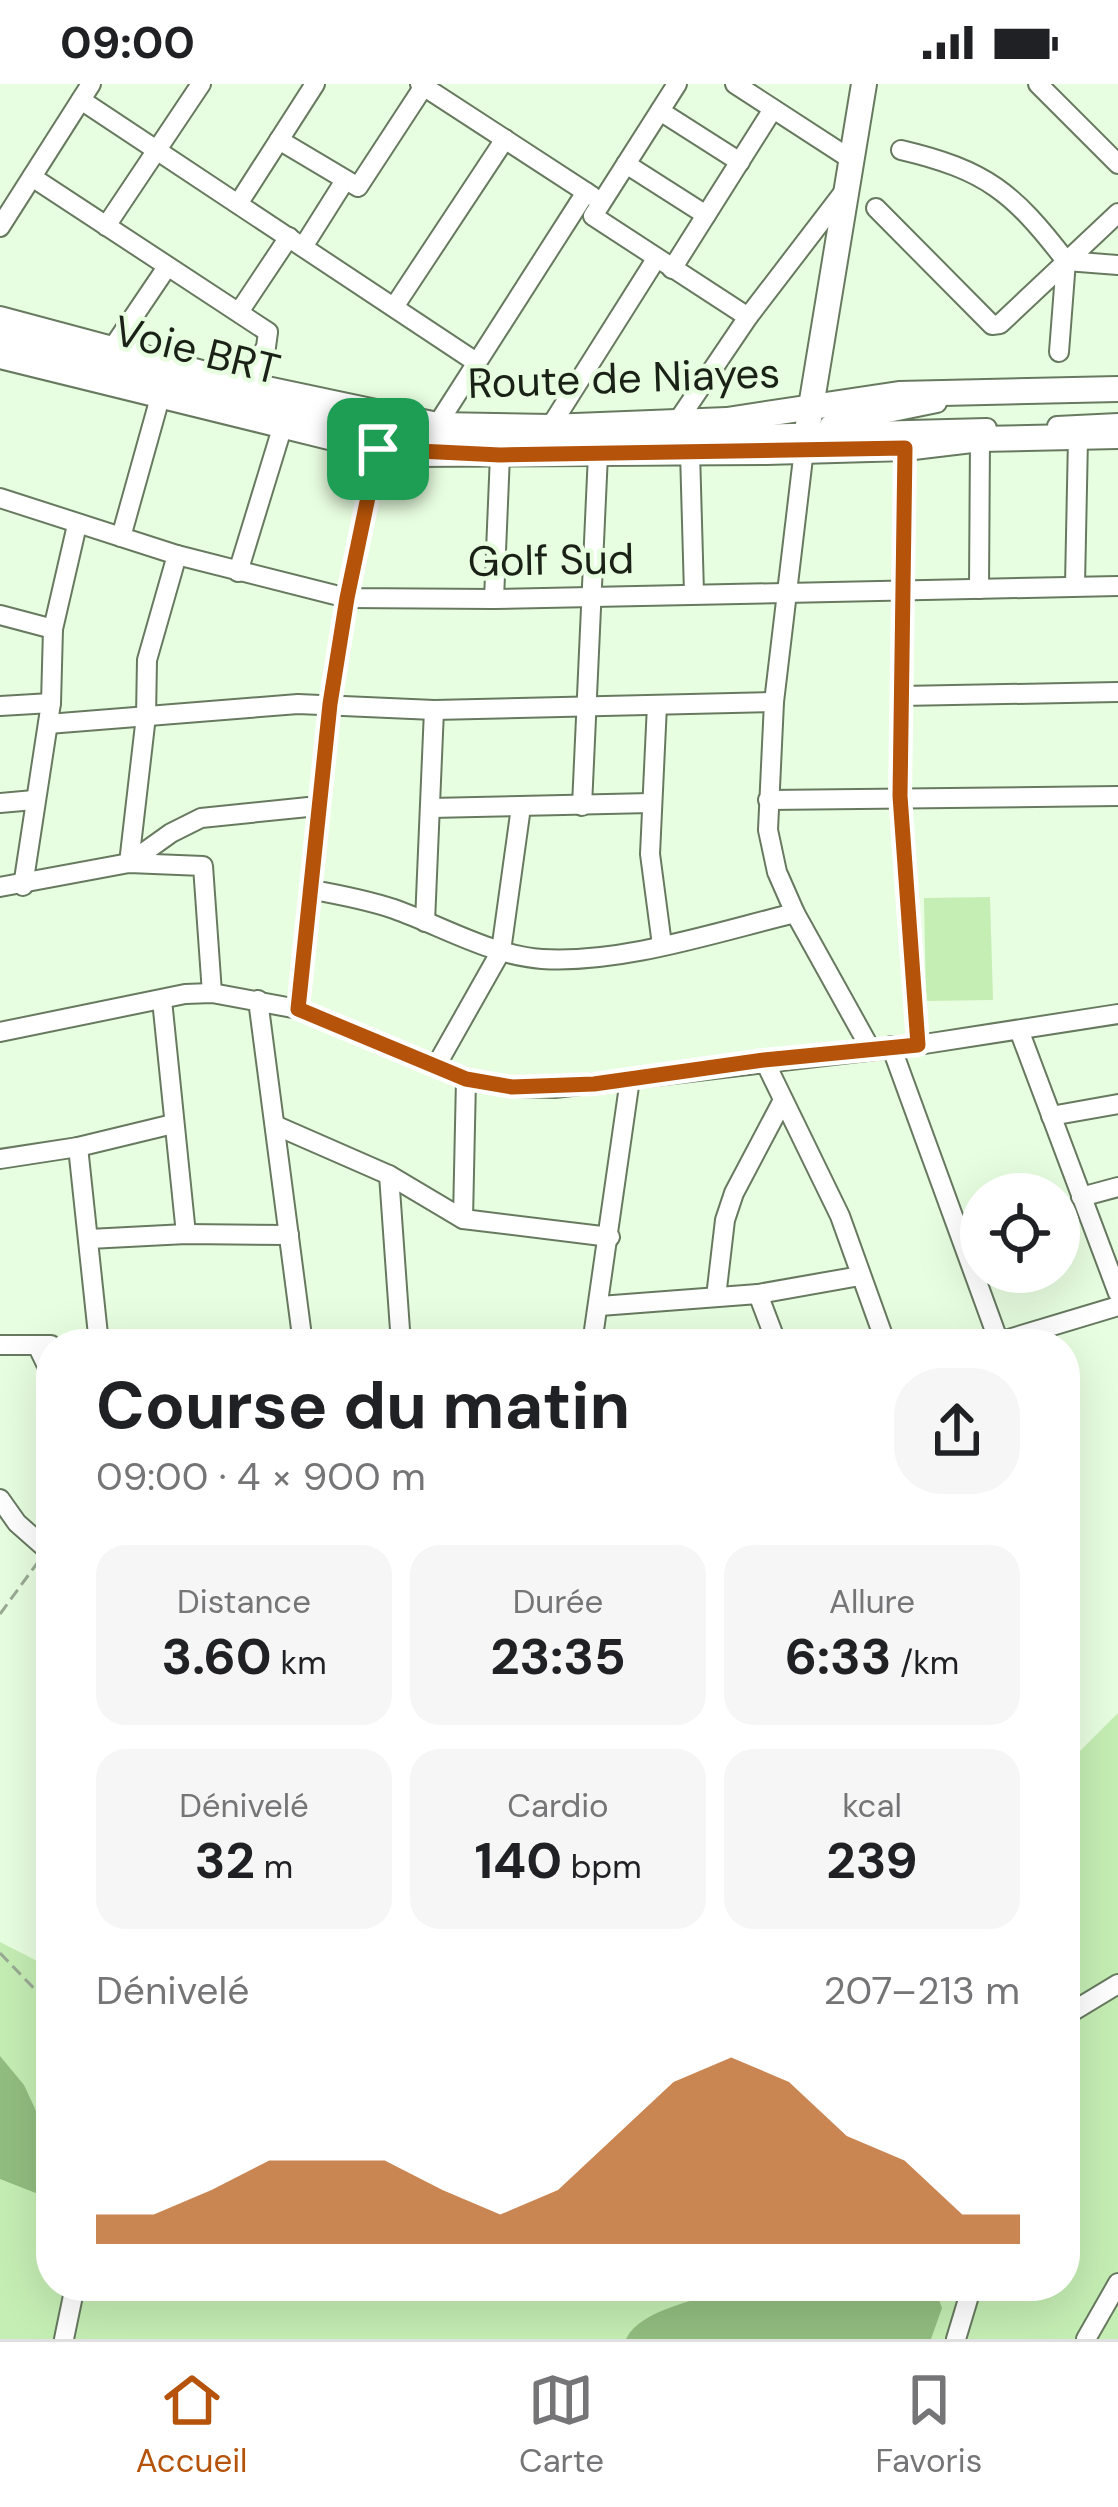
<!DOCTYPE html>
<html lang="fr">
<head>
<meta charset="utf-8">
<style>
	:root { --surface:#fff; --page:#f6f6f6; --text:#202124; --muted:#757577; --line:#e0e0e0; --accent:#b45309 }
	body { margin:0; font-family:"DM Sans",sans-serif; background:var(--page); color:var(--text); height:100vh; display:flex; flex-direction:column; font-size:45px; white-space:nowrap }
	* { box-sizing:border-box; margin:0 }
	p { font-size:39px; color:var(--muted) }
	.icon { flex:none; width:66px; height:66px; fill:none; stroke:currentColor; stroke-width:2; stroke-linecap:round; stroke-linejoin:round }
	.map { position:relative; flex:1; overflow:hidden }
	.sheet { position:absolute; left:36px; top:1245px; width:1044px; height:972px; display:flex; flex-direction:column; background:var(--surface); border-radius:48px; box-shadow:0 12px 48px #0002 }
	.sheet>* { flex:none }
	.controls { position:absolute; left:960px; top:1089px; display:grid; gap:24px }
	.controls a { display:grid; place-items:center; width:120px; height:120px; border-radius:50%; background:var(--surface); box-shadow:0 12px 48px #0002; font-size:60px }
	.pin { position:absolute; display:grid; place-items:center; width:102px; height:102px; color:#fff; margin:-51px; border-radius:24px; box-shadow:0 6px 18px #0006 }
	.round { display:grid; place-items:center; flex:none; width:126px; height:126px; border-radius:48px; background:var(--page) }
	.head { display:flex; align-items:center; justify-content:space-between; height:204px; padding:0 60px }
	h1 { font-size:66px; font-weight:700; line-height:90px }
	.stats { display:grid; grid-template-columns:repeat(3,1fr); gap:18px; height:204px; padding:12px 60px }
	.stats div { display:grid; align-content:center; border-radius:30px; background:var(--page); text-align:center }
	.stats b { font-size:51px; font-weight:700 }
	.stats small { font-size:33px; font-weight:400 }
	.stats p { font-size:33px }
	.chart { height:336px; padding:24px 60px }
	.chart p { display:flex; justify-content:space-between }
	.chart svg { width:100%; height:216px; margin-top:12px; fill:var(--accent); opacity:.7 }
	.status { display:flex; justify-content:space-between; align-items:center; height:84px; padding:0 60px; background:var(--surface); direction:ltr }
	.status svg { height:33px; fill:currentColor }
	.dock { display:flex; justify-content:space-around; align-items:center; height:168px; border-top:3px solid var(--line); background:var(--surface); font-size:33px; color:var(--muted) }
	.dock a { display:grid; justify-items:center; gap:6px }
	.dock .selected { color:var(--accent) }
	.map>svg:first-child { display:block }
</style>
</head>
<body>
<div class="status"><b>09:00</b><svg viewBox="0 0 49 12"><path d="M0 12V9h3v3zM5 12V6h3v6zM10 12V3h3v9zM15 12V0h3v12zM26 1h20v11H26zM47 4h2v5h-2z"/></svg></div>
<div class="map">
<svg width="1118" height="2255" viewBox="0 0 1118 2255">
	<rect width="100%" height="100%" fill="#e8fee0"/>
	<g fill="#c5eeb4">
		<path d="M990 813 993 916 926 917 924 814Z"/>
		<path d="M1118 1629V2255H0V1858L41 1879 51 1892V2202H1065V1682Z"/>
	</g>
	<g fill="#92be80">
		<path d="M0 1972 24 2001 51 2059V2115L0 2095Z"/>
		<path d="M730 2202H934L942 2224 931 2255H626C641 2224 699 2218 730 2202Z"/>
	</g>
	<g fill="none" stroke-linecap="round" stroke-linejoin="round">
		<g stroke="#677a60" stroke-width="22">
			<g id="minor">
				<path d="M420 0 592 112"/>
				<path d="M677 0 593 132 748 233"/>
				<path d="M735 0 852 76"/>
				<path d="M1038 0 1118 80"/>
				<path d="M81 16 476 278"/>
				<path d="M660 27 740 78"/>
				<path d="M279 56 358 103 424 2"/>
				<path d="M901 66C986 86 1013 108 1066 177L1059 268"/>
				<path d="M626 80 706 131"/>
				<path d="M32 93 268 248 266 263 243 300"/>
				<path d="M238 120 315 0"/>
				<path d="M876 124 992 241 1000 240 1118 129"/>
				<path d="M106 142 201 0"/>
				<path d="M0 143 91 0"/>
				<path d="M303 163 344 98"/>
				<path d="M1066 177 1118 181"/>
				<path d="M672 185 773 25"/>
				<path d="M394 223 505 55"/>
				<path d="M239 228 289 153"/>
				<path d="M0 254 402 351 469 357 987 344"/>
				<path d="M111 266 167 183"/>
				<path d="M677 338 748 233 843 109"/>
				<path d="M437 341 586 108"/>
				<path d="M829 341 937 319"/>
				<path d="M1057 342 1118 339"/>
				<path d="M550 343 656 175"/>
				<path d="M805 357 774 618 768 746 777 788 795 829 870 964"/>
				<path d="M905 364 900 712 918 961"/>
				<path d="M690 368 694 509"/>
				<path d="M0 414 177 471 347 514 494 515 1118 502"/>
				<path d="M121 453 161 310"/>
				<path d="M238 488 283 341"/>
				<path d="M1075 501 1078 354"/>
				<path d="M979 505 980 355"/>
				<path d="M494 515 500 371"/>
				<path d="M0 531 53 545"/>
				<path d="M901 612 1118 608"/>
				<path d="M657 621 650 770 662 861"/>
				<path d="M0 622 51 619"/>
				<path d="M48 640 298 620 434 626 774 618"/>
				<path d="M768 716 1118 712"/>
				<path d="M0 719 34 716"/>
				<path d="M582 722 598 370"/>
				<path d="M431 724 651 719"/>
				<path d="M129 779 146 632 147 576 177 471"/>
				<path d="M129 779 171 749 201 734 318 722"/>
				<path d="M23 802 51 619 53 545 77 441"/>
				<path d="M0 803 129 779 203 782 212 909"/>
				<path d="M313 806C341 811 367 816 394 825 442 842 490 871 542 875 621 880 717 848 795 829"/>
				<path d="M425 838 434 626"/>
				<path d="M162 916 186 1150"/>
				<path d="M258 916 303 1260"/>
				<path d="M298 925 330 620 347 514 378 365"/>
				<path d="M1019 946 1118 1209"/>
				<path d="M0 948 185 910 212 909 298 925 466 995 511 1003 555 1004 918 961 1118 930"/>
				<path d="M891 962 999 1258"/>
				<path d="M764 976 840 1132 886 1260"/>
				<path d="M436 982 501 867 521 723"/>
				<path d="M1051 1032 1118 1020"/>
				<path d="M277 1042 389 1091 463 1135 610 1153"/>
				<path d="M78 1063 99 1260"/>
				<path d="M0 1075 78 1063 173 1040"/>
				<path d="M389 1091 401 1260"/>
				<path d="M1081 1113 1118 1103"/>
				<path d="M463 1135 466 995"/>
				<path d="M89 1155 186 1150 289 1151"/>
				<path d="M758 1210 777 1260"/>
				<path d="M716 1213 725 1136 734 1109 782 1018"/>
				<path d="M600 1222 758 1210 860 1192"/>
				<path d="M592 1260 630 995"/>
				<path d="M992 1260 1118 1222"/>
				<path d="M0 1261H51"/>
				<path d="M37 1261 51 1290"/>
				<path d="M0 1415 17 1439 51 1469"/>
				<path d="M1065 1932 1118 1900"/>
				<path d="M64 2255 75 2202"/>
				<path d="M956 2255 972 2202"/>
				<path d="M1086 2255 1118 2199"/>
			</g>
		</g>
		<g stroke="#677a60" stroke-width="28">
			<g id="major">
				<path d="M0 235 243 300 437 341 550 343 727 336 899 310 1118 305"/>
				<path d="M0 272 378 365 409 370 766 368 905 364 980 355 1118 352"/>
				<path d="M807 347 864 0"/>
			</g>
		</g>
		<g stroke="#9aab94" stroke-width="3" stroke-dasharray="12 6" stroke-linecap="butt">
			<path d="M0 1530 38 1478"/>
			<path d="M0 1869 51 1922"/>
		</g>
		<use href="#minor" stroke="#fff" stroke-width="18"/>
		<use href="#major" stroke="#fff" stroke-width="24"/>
	</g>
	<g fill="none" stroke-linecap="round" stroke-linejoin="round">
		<g stroke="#fff" stroke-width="24">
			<path id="route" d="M905 364 900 712 918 961 764 976 594 1000 512 1003 466 995 298 925 330 620 347 514 378 365 500 371Z"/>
		</g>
		<use href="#route" stroke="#b45309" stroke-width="15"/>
	</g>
	<g text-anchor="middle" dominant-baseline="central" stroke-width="9" stroke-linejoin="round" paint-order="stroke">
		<g font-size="42" fill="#1a2217" stroke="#e8fee0">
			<text transform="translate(197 266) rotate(14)">Voie BRT</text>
			<text transform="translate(624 294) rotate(-2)">Route de Niayes</text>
			<text transform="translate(551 476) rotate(-1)">Golf Sud</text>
		</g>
	</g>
</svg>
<div class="controls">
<a><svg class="icon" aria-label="locate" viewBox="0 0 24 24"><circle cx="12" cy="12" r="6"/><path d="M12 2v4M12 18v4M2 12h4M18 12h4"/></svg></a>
</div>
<div class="pin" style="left:378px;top:365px;background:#1e9e55"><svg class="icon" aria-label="arrive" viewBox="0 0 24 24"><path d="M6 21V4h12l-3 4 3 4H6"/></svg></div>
<section class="sheet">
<div class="head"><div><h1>Course du matin</h1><p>09:00 · 4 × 900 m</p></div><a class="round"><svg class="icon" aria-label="share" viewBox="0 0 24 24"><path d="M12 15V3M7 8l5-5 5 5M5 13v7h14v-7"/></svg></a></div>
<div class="stats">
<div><p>Distance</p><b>3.60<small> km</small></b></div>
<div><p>Durée</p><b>23:35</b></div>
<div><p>Allure</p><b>6:33<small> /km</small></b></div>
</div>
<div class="stats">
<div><p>Dénivelé</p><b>32<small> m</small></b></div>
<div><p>Cardio</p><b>140<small> bpm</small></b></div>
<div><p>kcal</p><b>239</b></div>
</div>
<div class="chart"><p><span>Dénivelé</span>207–213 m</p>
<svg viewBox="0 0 160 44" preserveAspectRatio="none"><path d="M0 44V38L10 38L20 33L30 27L40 27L50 27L60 33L70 38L80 33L90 22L100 11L110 6L120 11L130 22L140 27L150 38L160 38V44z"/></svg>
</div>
</section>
</div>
<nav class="dock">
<a class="selected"><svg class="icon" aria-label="home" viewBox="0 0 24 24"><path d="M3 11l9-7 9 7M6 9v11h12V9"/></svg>Accueil</a>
<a><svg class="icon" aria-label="map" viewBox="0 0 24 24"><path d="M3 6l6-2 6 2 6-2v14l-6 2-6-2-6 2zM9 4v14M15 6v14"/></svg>Carte</a>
<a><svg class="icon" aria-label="saved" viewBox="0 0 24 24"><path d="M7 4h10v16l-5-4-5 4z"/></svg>Favoris</a>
</nav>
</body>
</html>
